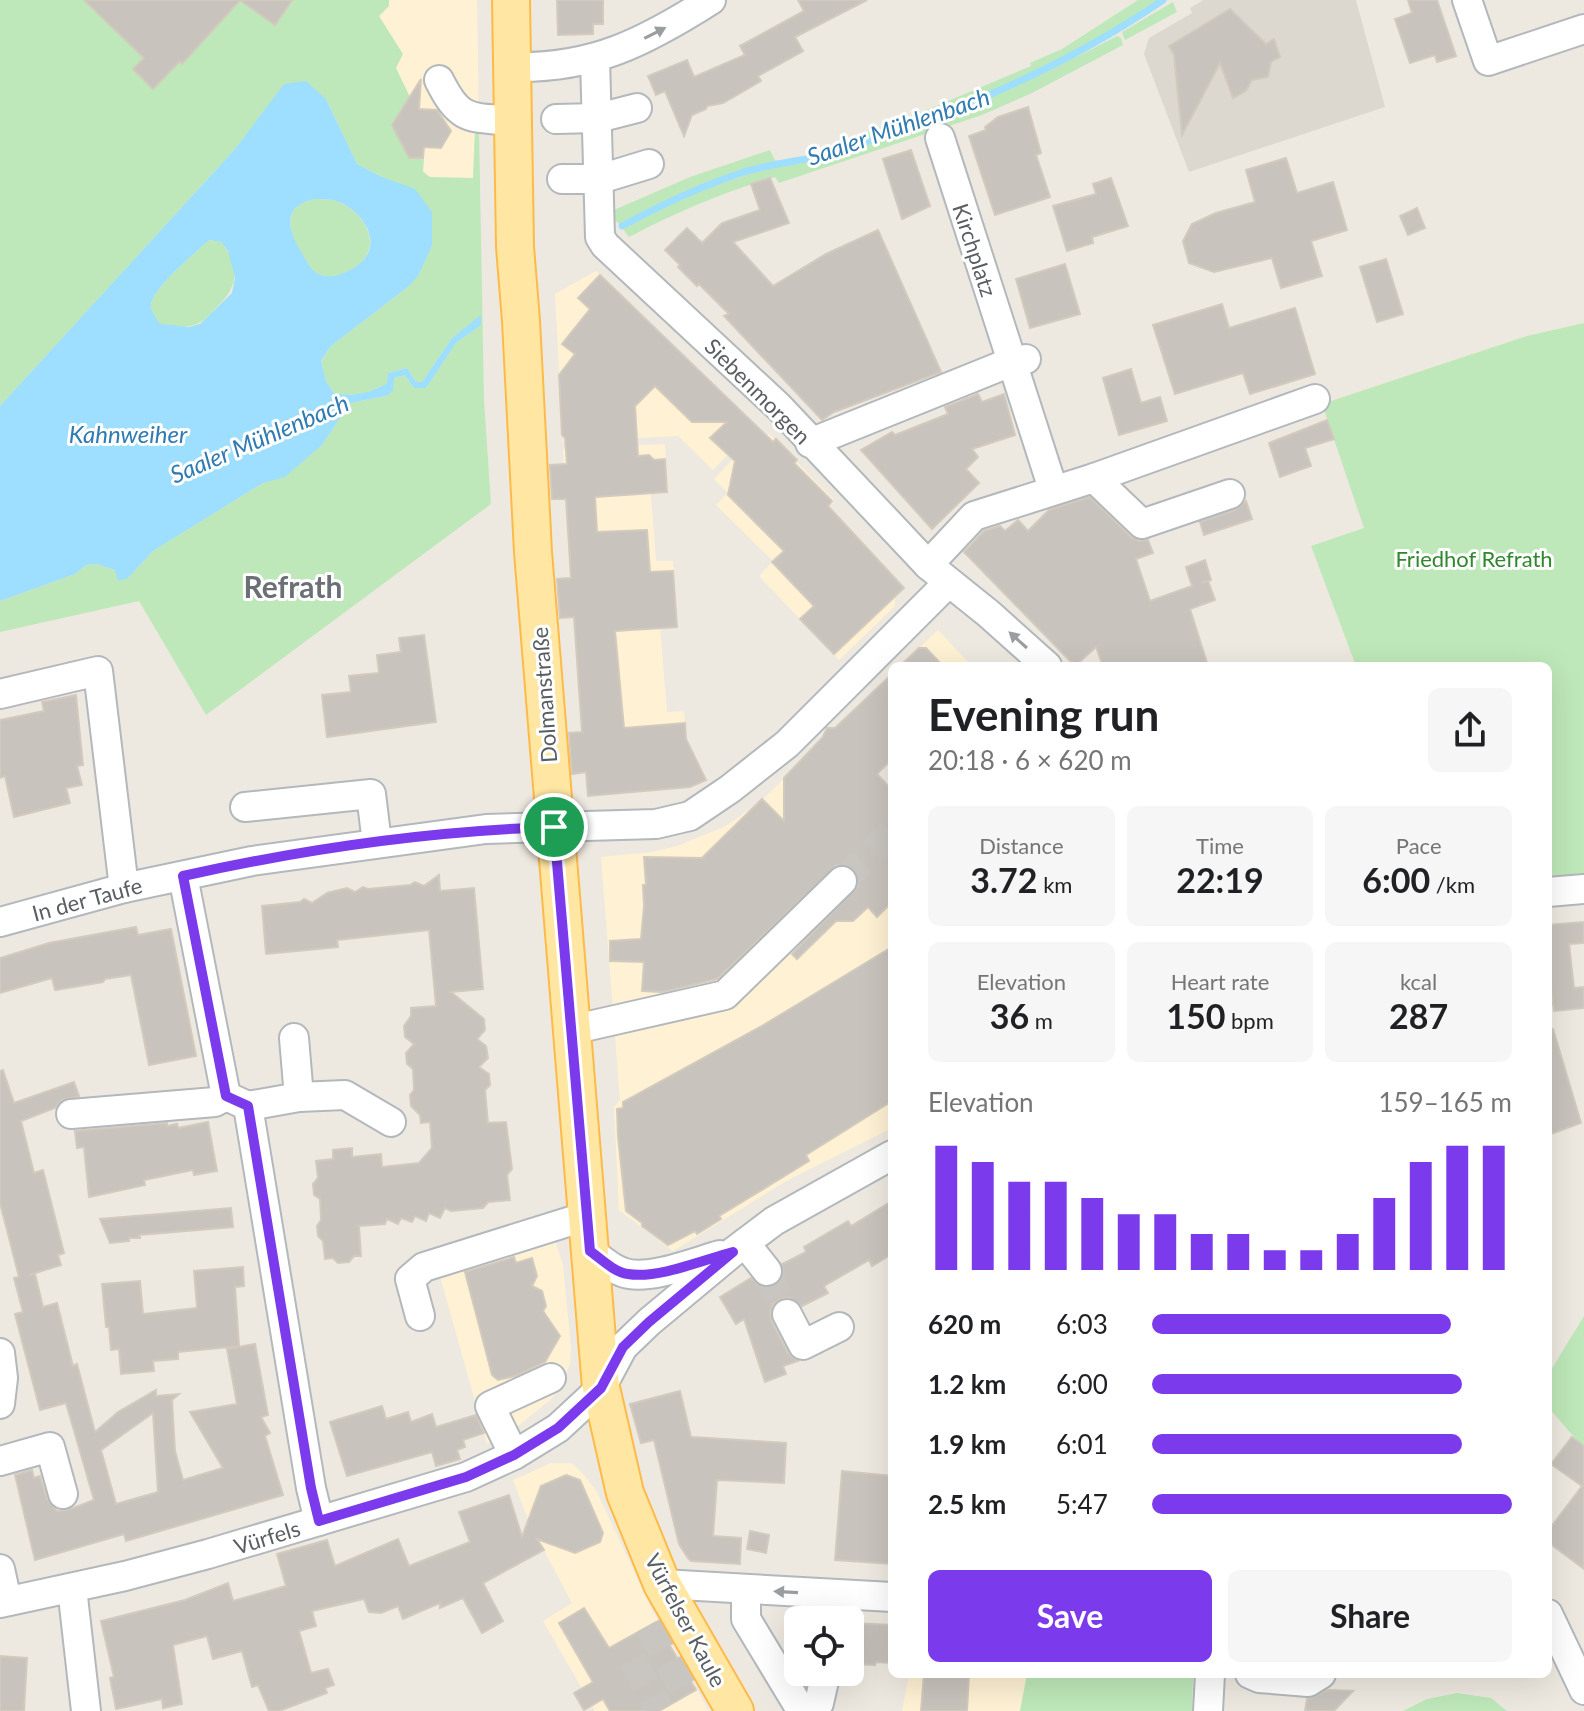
<!DOCTYPE html>
<html lang="en">
<head>
<meta charset="utf-8">
<style>
	:root { --surface:#fff; --page:#f6f6f6; --text:#202124; --muted:#757577; --accent:#7c3aed }
	body { margin:0; font-family:Lato,sans-serif; background:var(--page); color:var(--text); height:100vh; display:flex; flex-direction:column; font-size:30px; white-space:nowrap }
	* { box-sizing:border-box; margin:0 }
	p { font-size:26px; color:var(--muted) }
	.icon { flex:none; width:44px; height:44px; fill:none; stroke:currentColor; stroke-width:2; stroke-linecap:round; stroke-linejoin:round }
	.map { position:relative; flex:1; overflow:hidden }
	.details { position:absolute; left:888px; top:662px; width:664px; height:1016px; display:flex; flex-direction:column; background:var(--surface); border-radius:12px; box-shadow:0 8px 32px #0002 }
	.details>* { flex:none }
	.buttons { position:absolute; left:784px; top:1606px; display:grid; gap:16px }
	.buttons a { display:grid; place-items:center; width:80px; height:80px; border-radius:12px; background:var(--surface); box-shadow:0 8px 32px #0002; font-size:40px }
	.pin { position:absolute; display:grid; place-items:center; width:68px; height:68px; color:#fff; margin:-34px; border:4px solid #fff; border-radius:50%; box-shadow:0 2px 8px #0007 }
	.round { display:grid; place-items:center; flex:none; width:84px; height:84px; border-radius:12px; background:var(--page) }
	.summary { display:flex; align-items:center; justify-content:space-between; height:136px; padding:0 40px }
	h1 { font-size:44px; font-weight:700; line-height:60px }
	.figures { display:grid; grid-template-columns:repeat(3,1fr); gap:12px; height:136px; padding:8px 40px }
	.figures div { display:grid; align-content:center; border-radius:12px; background:var(--page); text-align:center }
	.figures b { font-size:34px; font-weight:700 }
	.figures small { font-size:22px; font-weight:400 }
	.figures p { font-size:22px }
	.chart { height:224px; padding:16px 40px }
	.chart p { display:flex; justify-content:space-between }
	.chart svg { width:100%; height:144px; margin-top:8px; stroke:var(--accent); stroke-width:6 }
	.primary-button { display:flex; gap:16px; margin-top:auto; padding:16px 40px }
	.primary-button a { flex:1; height:92px; border-radius:12px; background:var(--accent); color:#fff; font-size:32px; font-weight:700; line-height:92px; text-align:center }
	.primary-button a+a { background:var(--page); color:var(--text) }
	ul { padding:0 40px; list-style:none; font-size:26px }
	li { display:grid; grid-template-columns:128px 96px 1fr; align-items:center; height:60px }
	li i { height:20px; border-radius:10px; background:var(--accent) }
	.map>svg:first-child { display:block }
</style>
</head>
<body>
<div class="map">
<svg width="1584" height="1711" viewBox="0 0 1584 1711">
	<rect width="100%" height="100%" fill="#eee9e0"/>
	<g fill="#fff1d3">
		<path d="M389 0H477L479 127H475L473 178 430 177 410 158 396 68 379 16 389 6Z"/>
		<path d="M596 271 756 426 713 470 678 436 563 442 555 294Z"/>
		<path d="M761 430 766 435 769 434 834 500 826 508 895 584V606L839 660 759 576 773 561 716 505 728 493 714 479Z"/>
		<path d="M665 444 668 493 651 494 656 561H673L677 626 660 628 667 712 684 711 686 739 707 780 690 788 588 796 563 449Z"/>
		<path d="M938 630 972 666H900Z"/>
		<path d="M892 674V760L877 774 892 789V1128L788 1180 673 1251 619 1210 614 1107 620 1100 601 857 652 852 677 846 726 826 761 801Z"/>
		<path d="M551 1211 554 1237 563 1265 571 1348 570 1364 560 1388 550 1400 518 1426 487 1444 433 1251Z"/>
		<path d="M551 1463H572L584 1475 597 1492 653 1612 709 1711H595L543 1621 572 1603 529 1522 513 1480Z"/>
		<path d="M909 1674H1027L1020 1711H902Z"/>
	</g>
	<path fill="#ddd8cf" d="M1203 0H1356L1385 107 1189 172 1144 54 1149 38 1192 13 1190 8Z"/>
	<g fill="#bee8b9">
		<path d="M0 0H389V6L379 16 403 54 396 68 410 97V158H424L423 172 430 177 473 178 475 127H479L484 400 491 504 206 715 139 601 0 632V601L75 574 86 565 96 564 115 570 128 578 153 551 263 483 285 476 322 445 350 403 386 396 394 378 405 375 414 388H426L456 343 481 325V316L452 338 422 382H416L407 368 388 373 387 383C372 393 350 398 333 392L326 381 321 362 331 346 409 286 417 276 432 246 382 177 357 164 326 99 285 84 235 149 0 406Z"/>
		<path d="M1138 0H1163L1069 57 1005 86 876 135 817 153 864 138 863 134 934 107 1031 66 1030 63 1062 49Z"/>
		<path d="M1173 2 1177 12 1125 40 1122 32Z"/>
		<path d="M1117 36 1121 38 1123 45 1032 93 982 115 779 183 775 177C724 192 677 212 629 237L623 229C663 208 703 188 746 175 777 165 810 163 841 153 937 122 1028 83 1117 36Z"/>
		<path d="M770 150 776 162C721 174 670 198 619 224L607 213 690 177Z"/>
		<path d="M315 199C321 199 327 199 333 200 360 207 385 242 359 264 349 273 332 280 318 274 311 271 307 262 303 256 289 232 279 207 315 199Z"/>
		<path d="M209 240 221 242C241 267 239 286 216 308 211 313 204 321 197 324 186 329 171 326 159 324 157 320 152 312 151 307 149 290 197 252 209 240Z"/>
		<path d="M1584 323V873L1548 877V666H1356L1311 546 1364 528 1322 404 1527 336Z"/>
		<path d="M1584 1316V1444L1582 1446 1548 1407V1375Z"/>
		<path d="M1027 1674H1183L1193 1677 1192 1711H1020Z"/>
		<path d="M1457 1693 1491 1698 1507 1711H1403L1427 1699Z"/>
	</g>
	<path fill="#9edeff" fill-rule="evenodd" d="M306 81 326 99 357 164 382 177 415 189 432 212V246L418 276 409 286 331 346 321 361 326 381 333 392C349 398 372 393 387 383L388 373 407 368 416 382H422L452 338 481 315V325L456 343 426 388H414L405 375 394 378 393 391 386 396 350 403 322 445 285 477 263 483 153 551 128 578 118 581 115 570 96 564 86 565 75 574 0 601V406L235 149 284 84ZM315 199C321 199 327 199 333 200 360 207 386 242 359 264 348 273 332 280 318 274 311 270 307 262 303 255 289 232 279 207 315 199ZM209 240 221 242 228 251 235 278 232 293 200 324 189 327 160 324C157 320 152 312 151 307 149 290 197 252 209 240Z"/>
	<g fill="none" stroke-linecap="round" stroke-linejoin="round">
		<path stroke="#9edeff" stroke-width="7" d="M622 226C661 205 701 186 744 172 775 162 808 161 839 151 953 114 1064 68 1163 0"/>
	</g>
	<g fill="#c9c3bd" stroke="#d3cabe" stroke-width="2" fill-rule="evenodd">
		<path d="M84 0H292L275 25 240 0 182 64 180 61 153 89 133 69 144 58Z"/>
		<path d="M557 0H603V24H593V34L558 35Z"/>
		<path d="M798 0H867L795 37 803 51 758 76 761 81 723 103 707 106 706 109 692 115 684 136 665 91 656 95 648 76 687 60 694 77 745 55 740 46 804 11Z"/>
		<path d="M1408 0H1437L1456 56 1437 62 1435 55 1410 63 1395 19 1412 13Z"/>
		<path d="M1230 9 1266 44 1274 39 1280 57 1271 62 1268 77 1252 80 1246 91 1233 98 1220 63 1182 135 1174 55 1169 46Z"/>
		<path d="M421 79 419 109 437 110 451 131 441 148 424 147 423 158H409L392 125Z"/>
		<path d="M1028 107 1041 153 1036 155 1050 197 995 215 969 136 986 130 985 127 998 117Z"/>
		<path d="M911 150 930 206 902 219 883 159Z"/>
		<path d="M1286 158 1297 193 1333 182 1347 230 1311 241 1322 276 1281 288 1272 258 1214 272 1189 263 1183 241 1192 224 1216 213 1255 202 1246 170Z"/>
		<path d="M770 178 789 223 733 242 773 286 826 254 878 230 941 372 834 412 822 420 724 316 729 314 699 284 697 286 678 267 680 265 665 250 687 228 702 243 722 223 760 210 751 184Z"/>
		<path d="M1111 178 1128 226 1092 237 1093 243 1067 251 1053 206 1096 194 1093 184Z"/>
		<path d="M1417 208 1425 228 1408 235 1400 216Z"/>
		<path d="M1386 259 1403 314 1377 322 1360 267Z"/>
		<path d="M1065 264 1080 314 1030 328 1016 279Z"/>
		<path d="M600 275 773 442 776 439 797 460 794 463 832 501 828 506 904 588 834 654 800 619 814 606 772 562 784 551 728 495 735 461 710 438 727 422H692L655 386 635 406 638 456 649 455 654 460 665 459 667 492 595 497 597 532 647 530 650 572 673 571 677 627 615 631 624 728 685 723 686 739 706 780 690 787 588 796 586 772 572 774 569 733 582 732 574 617 560 618 557 579 571 578 566 499H552L550 465 567 464 565 438 562 435 559 375 575 354 562 344 590 309 578 298Z"/>
		<path d="M1222 304 1229 328 1295 308 1315 374 1250 394 1243 373 1175 394 1153 325Z"/>
		<path d="M1131 369 1141 403 1160 397 1167 421 1119 435 1103 378Z"/>
		<path d="M978 394 982 402 1004 394 1015 435 972 449 978 457 966 469 979 483 932 529 861 450 892 432 895 435 948 414 945 407Z"/>
		<path d="M1327 420 1334 439 1305 448 1311 466 1280 477 1269 443Z"/>
		<path d="M1090 497 1131 537 1139 541 1148 540 1153 553 1136 559 1150 601 1192 586 1186 567 1205 560 1211 580 1201 583 1208 581 1215 600 1190 609 1208 666H1103L1096 647 1075 666 964 552 984 531 1000 526 1005 531 1018 520 1028 531 1049 510Z"/>
		<path d="M1246 501 1252 519 1204 535 1200 522 1235 510Z"/>
		<path d="M424 635 436 722 327 737 322 695 351 692 349 676 379 673 377 655 401 652 399 638Z"/>
		<path d="M919 648H926L943 666H900Z"/>
		<path d="M892 674V759L877 774 892 790V902L877 917 868 907 853 921H836L797 959 792 954 858 886 859 878 855 870 847 865H837L717 979 662 992 642 991 644 962 610 961V941L641 939 644 906 643 885H646L644 857 702 858 762 799 784 821V778L823 737 827 728H835Z"/>
		<path d="M76 695 83 765 77 766 82 785 66 788 70 803 14 817 5 776 0 778V720L44 711 42 702Z"/>
		<path d="M439 875 440 891 474 888 483 989 451 992 484 1019 485 1030 477 1039 486 1046 488 1058 479 1067 489 1074 490 1085 485 1090 488 1123 506 1122 512 1169 507 1175 510 1200 488 1202 483 1208 451 1211 445 1208 440 1218 429 1213 426 1221 415 1216 412 1222 401 1218 398 1224 387 1219 385 1224 359 1226 361 1256H354L349 1262 338 1263 333 1258 325 1259 323 1241 318 1236 317 1226 321 1220 320 1199 314 1195 313 1184 318 1178 316 1161 333 1159V1150L352 1148V1157L381 1154 382 1167 419 1163 432 1148 430 1122 421 1123 420 1115 411 1106 410 1095 414 1090 413 1069 407 1064 406 1053 414 1044 405 1037 404 1026 411 1016V1008L436 1006 429 930 337 940 338 947 266 954 262 906 300 902 304 899 312 903 327 893 347 888 355 892 363 887 368 889 410 885 415 882 424 886Z"/>
		<path d="M1584 922V943L1569 944 1574 988 1584 987V1008L1554 1011 1548 970V925Z"/>
		<path d="M136 927 138 935 171 929 196 1056 149 1065 131 975 105 979 103 982 55 990 52 978 0 993V958L49 943Z"/>
		<path d="M892 947V1101L806 1155 809 1161 719 1216 721 1219 697 1234 695 1231 668 1245 642 1226V1223L626 1211 618 1137 617 1109 623 1108V1102L762 1026Z"/>
		<path d="M1553 1029 1581 1123 1548 1135V1030Z"/>
		<path d="M3 1070 14 1103 74 1082 79 1096 62 1100 55 1108 21 1121 34 1173 43 1170 64 1253 58 1255 61 1265 29 1275 35 1274 43 1307 57 1303 73 1366 77 1364 95 1432 118 1412 156 1390V1396L179 1394 172 1400 175 1451 183 1480 223 1468 190 1412 237 1404 227 1349 255 1344 268 1415 261 1417 270 1433 265 1436 283 1495 126 1541 124 1534 35 1560 15 1475 32 1470 34 1478 40 1476 47 1499 57 1511 68 1510 94 1500 66 1403 40 1410 15 1314 23 1312 14 1278 19 1277 0 1203V1071ZM153 1413 158 1492 116 1504 101 1450Z"/>
		<path d="M208 1122 217 1171 194 1175 193 1170 144 1180 145 1185 89 1197 84 1147 77 1148 75 1131 167 1123V1126L177 1124 178 1128Z"/>
		<path d="M892 1201V1254L872 1266 869 1260 824 1286 828 1293 802 1306 789 1297 780 1299 773 1304 770 1312 772 1322 788 1353 798 1361 783 1366 786 1374 765 1382 744 1319 736 1324 720 1297 751 1278 761 1287 777 1285 783 1277 782 1264 806 1252 804 1247 848 1221 851 1226Z"/>
		<path d="M231 1208 233 1227 139 1235 140 1238H129V1241L110 1243 100 1219Z"/>
		<path d="M514 1257 516 1263 532 1258 537 1276 532 1286 542 1291 546 1306 543 1311 560 1336 545 1362 515 1376 498 1380 492 1375 465 1272Z"/>
		<path d="M243 1267 244 1286 235 1287 239 1346 178 1352V1359L153 1361 154 1371 121 1374 119 1349 111 1350 109 1327H106L102 1284 140 1281 143 1314 197 1308 194 1271Z"/>
		<path d="M680 1391 691 1437 786 1443 784 1483 717 1480 713 1536 741 1538 740 1564 691 1561 688 1558 679 1544 654 1440 641 1443 630 1404Z"/>
		<path d="M382 1406 386 1419 408 1412 411 1422 432 1414 436 1427 476 1415 484 1433 463 1440 465 1447 457 1450 460 1459 436 1466 432 1452 347 1476 330 1422Z"/>
		<path d="M1572 1437 1584 1446V1569L1548 1542V1531L1582 1486 1551 1464Z"/>
		<path d="M842 1471 892 1476V1564L835 1560Z"/>
		<path d="M566 1475 580 1480 603 1533 600 1542 575 1553 537 1539 544 1550 483 1583 503 1621 482 1633 463 1598 440 1608V1603L403 1619 398 1606 381 1613 369 1612 364 1599 312 1611 316 1626 299 1631 311 1673 328 1669 334 1685 325 1688 327 1693 279 1711H269L258 1685 252 1687 242 1651 213 1659 207 1636 173 1645 182 1704 163 1708 162 1699 116 1709 110 1678 114 1677 101 1621 185 1600 228 1583 233 1601 286 1586 277 1554 327 1540 335 1566 398 1539 409 1566 470 1542 459 1512 509 1495 522 1537 541 1486Z"/>
		<path d="M750 1531 769 1535 766 1553 747 1549Z"/>
		<path d="M584 1608 609 1648 656 1622 696 1690 659 1711H610L603 1699 584 1710 574 1693 593 1682 559 1623Z"/>
		<path d="M850 1623 892 1625V1663L876 1662 875 1665 850 1664Z"/>
		<path d="M0 1656 27 1658 24 1711H0Z"/>
		<path d="M924 1674H969L967 1711H921Z"/>
		<path d="M1328 1690 1353 1691 1334 1711H1305L1307 1699Z"/>
	</g>
	<g fill="none" stroke-linecap="round" stroke-linejoin="round">
		<g stroke="#c9c6c1" stroke-width="28" stroke-dasharray="28 14" stroke-linecap="butt">
			<path d="M842 881 892 833"/>
			<path d="M767 1271 787 1314"/>
			<path d="M648 1626 687 1695"/>
			<path d="M632 1660 660 1710"/>
		</g>
		<g stroke="#b3b8bc" stroke-width="32">
			<g id="minor">
				<path d="M1467 0 1488 61 1584 29"/>
				<path d="M595 59 600 237 605 245 779 407 928 565 989 614 1047 666"/>
				<path d="M512 67C593 69 645 42 711 0"/>
				<path d="M439 80C460 122 469 117 513 121"/>
				<path d="M556 119 598 118 637 108"/>
				<path d="M940 138 1052 486"/>
				<path d="M562 179H600L649 164"/>
				<path d="M810 443 1011 362 1026 359"/>
				<path d="M1230 494 1142 524 1094 478 1315 399"/>
				<path d="M928 565 974 516 1094 478"/>
				<path d="M0 694 98 671 124 888"/>
				<path d="M245 807 371 794 377 843"/>
				<path d="M183 876 226 1096 248 1106 311 1488 319 1521"/>
				<path d="M1548 892 1584 889"/>
				<path d="M0 922 124 888 252 861 486 829 656 824 690 816 730 789 787 744 948 583"/>
				<path d="M571 1030 725 995 842 881"/>
				<path d="M299 1097 345 1095 391 1122"/>
				<path d="M248 1106 299 1097 294 1038"/>
				<path d="M71 1114 215 1102 226 1096"/>
				<path d="M745 1243 767 1271"/>
				<path d="M590 1251C600 1258 610 1268 622 1272 646 1282 695 1262 720 1255"/>
				<path d="M787 1314 803 1345 839 1327"/>
				<path d="M420 1316 410 1279 424 1267 587 1216"/>
				<path d="M0 1353 3 1378 0 1404"/>
				<path d="M514 1455 490 1406 551 1378"/>
				<path d="M0 1461 50 1447 63 1494"/>
				<path d="M0 1569 7 1601"/>
				<path d="M662 1584 892 1597"/>
				<path d="M72 1588 86 1711"/>
				<path d="M746 1590V1619L801 1710 819 1703 826 1672"/>
				<path d="M0 1603 125 1576 208 1554 466 1477 514 1455 558 1428 601 1388 623 1347 649 1322 733 1252 774 1221 892 1155"/>
				<path d="M1548 1614 1584 1690"/>
				<path d="M832 1620 833 1594"/>
				<path d="M1250 1674 1259 1678 1308 1682 1321 1674"/>
				<path d="M1208 1711 1210 1674"/>
			</g>
		</g>
		<g stroke="#feba48" stroke-width="40">
			<path id="major" d="M511 0 515 247 521 321 533 552 601 1388 625 1493 662 1584 735 1711"/>
		</g>
		<use href="#minor" stroke="#fff" stroke-width="28"/>
		<use href="#major" stroke="#ffe7a3" stroke-width="36"/>
	</g>
	<defs><path id="oneway-solid" d="M-6-.8H1V-3.2L6.5 0L1 3.2V.8H-6Z" transform="scale(2)"/></defs>
	<g fill="#9b9ea1">
		<use href="#oneway-solid" transform="translate(655 33) rotate(-27)"/>
		<use href="#oneway-solid" transform="translate(1018 640) rotate(-138)"/>
		<use href="#oneway-solid" transform="translate(786 1592) rotate(-177)"/>
	</g>
	<g fill="none" stroke-linecap="round" stroke-linejoin="round">
		<g stroke="#fff" stroke-width="16">
			<path id="route" d="M554 827 590 1251C601 1259 614 1272 628 1274 658 1279 703 1260 733 1252L649 1322 623 1347 601 1388 558 1428 514 1455 466 1477 319 1521 311 1488 248 1106 226 1096 183 876C304 849 430 831 554 827Z"/>
		</g>
		<use href="#route" stroke="#7c3aed" stroke-width="10"/>
	</g>
	<g text-anchor="middle" dominant-baseline="central" stroke-width="6" stroke-linejoin="round" paint-order="stroke">
		<g font-size="22" fill="#595e63" stroke="#fff">
			<text transform="translate(975 250) rotate(72)">Kirchplatz</text>
			<text transform="translate(758 391) rotate(45)">Siebenmorgen</text>
			<text transform="translate(544 695) rotate(-94)">Dolmanstraße</text>
			<text transform="translate(87 899) rotate(-15)">In der Taufe</text>
			<text transform="translate(267 1537) rotate(-17)">Vürfels</text>
			<text transform="translate(686 1620) rotate(62)">Vürfelser Kaule</text>
		</g>
		<g font-size="22" fill="#30872d" stroke="#fff">
			<text x="1474" y="558">Friedhof Refrath</text>
		</g>
		<g font-size="24" font-style="italic" fill="#307bb1" stroke="#fff">
			<text transform="translate(898 126) rotate(-19)">Saaler Mühlenbach</text>
			<text x="128" y="433">Kahnweiher</text>
			<text transform="translate(259 438) rotate(-23)">Saaler Mühlenbach</text>
		</g>
		<g font-size="30" font-weight="bold" fill="#6a7075" stroke="#fff">
			<text x="293" y="586">Refrath</text>
		</g>
	</g>
</svg>
<div class="buttons">
<a><svg class="icon" aria-label="locate" viewBox="0 0 24 24"><circle cx="12" cy="12" r="6"/><path d="M12 2v4M12 18v4M2 12h4M18 12h4"/></svg></a>
</div>
<div class="pin" style="left:554px;top:827px;background:#1e9e55"><svg class="icon" aria-label="arrive" viewBox="0 0 24 24"><path d="M6 21V4h12l-3 4 3 4H6"/></svg></div>
<section class="details">
<div class="summary"><div><h1>Evening run</h1><p>20:18 · 6 × 620 m</p></div><a class="round"><svg class="icon" aria-label="share" viewBox="0 0 24 24"><path d="M12 15V3M7 8l5-5 5 5M5 13v7h14v-7"/></svg></a></div>
<div class="figures">
<div><p>Distance</p><b>3.72<small> km</small></b></div>
<div><p>Time</p><b>22:19</b></div>
<div><p>Pace</p><b>6:00<small> /km</small></b></div>
</div>
<div class="figures">
<div><p>Elevation</p><b>36<small> m</small></b></div>
<div><p>Heart rate</p><b>150<small> bpm</small></b></div>
<div><p>kcal</p><b>287</b></div>
</div>
<div class="chart"><p><span>Elevation</span>159–165 m</p>
<svg viewBox="0 0 160 44" preserveAspectRatio="none"><path d="M5 44V6M15 44V11M25 44V17M35 44V17M45 44V22M55 44V27M65 44V27M75 44V33M85 44V33M95 44V38M105 44V38M115 44V33M125 44V22M135 44V11M145 44V6M155 44V6"/></svg>
</div>
<ul>
<li><b>620 m</b>6:03<i style="width:83%"></i></li>
<li><b>1.2 km</b>6:00<i style="width:86%"></i></li>
<li><b>1.9 km</b>6:01<i style="width:86%"></i></li>
<li><b>2.5 km</b>5:47<i style="width:100%"></i></li>
</ul>
<div class="primary-button"><a>Save</a><a>Share</a></div>
</section>
</div>
</body>
</html>
